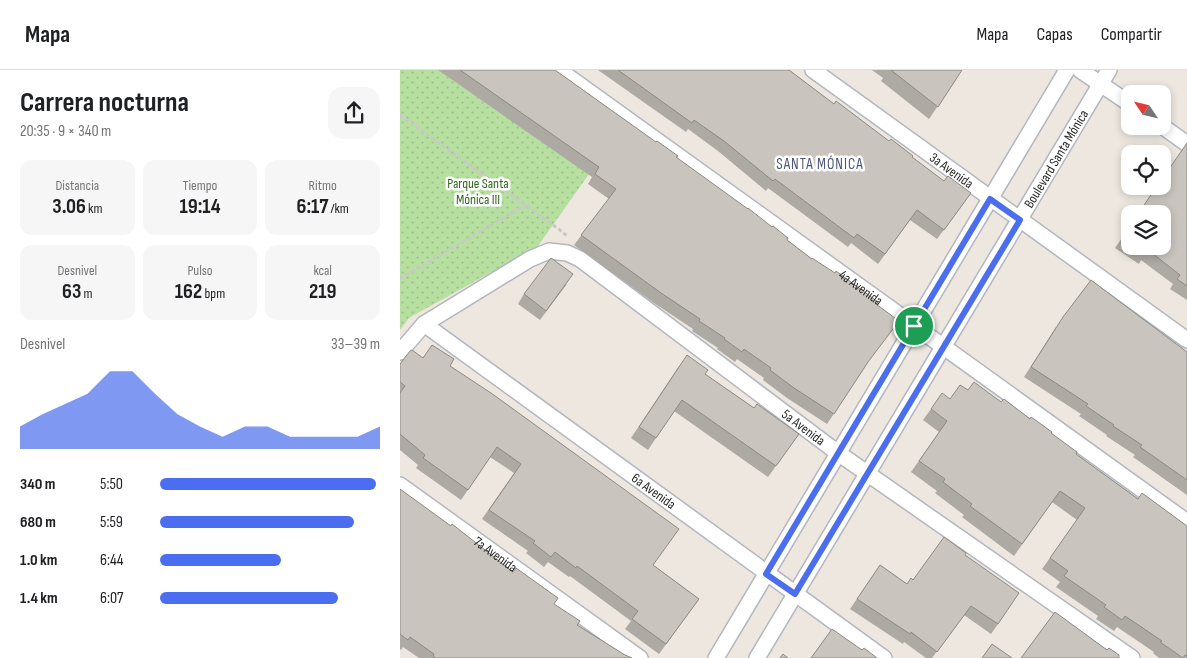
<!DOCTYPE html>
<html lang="es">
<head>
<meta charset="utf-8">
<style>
	:root { --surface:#fff; --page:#f6f6f6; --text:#202124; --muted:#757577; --line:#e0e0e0; --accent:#4a6eef }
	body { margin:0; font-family:"Sofia Sans Condensed",sans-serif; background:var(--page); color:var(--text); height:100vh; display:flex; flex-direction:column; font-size:19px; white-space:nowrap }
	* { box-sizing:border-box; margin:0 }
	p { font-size:16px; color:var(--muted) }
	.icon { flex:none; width:28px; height:28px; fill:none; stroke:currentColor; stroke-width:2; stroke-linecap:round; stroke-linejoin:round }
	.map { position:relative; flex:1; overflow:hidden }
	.sheet { display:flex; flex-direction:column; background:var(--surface); width:400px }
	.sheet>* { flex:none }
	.needle { width:32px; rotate:305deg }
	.tools { position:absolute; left:721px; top:15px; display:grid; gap:10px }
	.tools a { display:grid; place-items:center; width:50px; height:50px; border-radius:10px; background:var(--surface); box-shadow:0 2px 8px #0003; font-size:25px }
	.pin { position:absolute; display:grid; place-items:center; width:42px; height:42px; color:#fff; margin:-21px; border:2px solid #fff; border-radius:50%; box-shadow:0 1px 5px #0007 }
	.round { display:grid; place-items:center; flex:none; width:52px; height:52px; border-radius:15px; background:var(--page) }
	.headline { display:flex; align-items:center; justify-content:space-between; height:85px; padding:0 20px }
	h1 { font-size:28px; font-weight:700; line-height:38px }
	.figures { display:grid; grid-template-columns:repeat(3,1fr); gap:8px; height:85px; padding:5px 20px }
	.figures div { display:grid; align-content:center; border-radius:12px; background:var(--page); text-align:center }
	.figures b { font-size:21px; font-weight:700 }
	.figures small { font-size:14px; font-weight:400 }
	.figures p { font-size:14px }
	.chart { height:140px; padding:10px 20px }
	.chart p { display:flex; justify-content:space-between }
	.chart svg { width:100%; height:90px; margin-top:5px; fill:var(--accent); opacity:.7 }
	ul { padding:0 20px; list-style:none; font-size:16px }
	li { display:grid; grid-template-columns:80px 60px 1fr; align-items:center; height:38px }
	li i { height:12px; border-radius:6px; background:var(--accent) }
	header { display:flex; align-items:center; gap:30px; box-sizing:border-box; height:70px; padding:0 25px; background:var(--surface); border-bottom:1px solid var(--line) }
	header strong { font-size:24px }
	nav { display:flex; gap:28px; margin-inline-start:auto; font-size:18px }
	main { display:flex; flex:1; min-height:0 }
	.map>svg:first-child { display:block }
</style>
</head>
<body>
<header>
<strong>Mapa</strong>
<nav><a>Mapa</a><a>Capas</a><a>Compartir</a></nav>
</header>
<main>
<section class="sheet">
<div class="headline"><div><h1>Carrera nocturna</h1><p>20:35 · 9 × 340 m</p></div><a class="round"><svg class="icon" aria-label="share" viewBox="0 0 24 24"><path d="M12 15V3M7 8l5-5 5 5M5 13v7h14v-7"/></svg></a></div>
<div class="figures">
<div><p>Distancia</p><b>3.06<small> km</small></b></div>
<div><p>Tiempo</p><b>19:14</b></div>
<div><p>Ritmo</p><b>6:17<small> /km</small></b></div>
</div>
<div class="figures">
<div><p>Desnivel</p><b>63<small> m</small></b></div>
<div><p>Pulso</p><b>162<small> bpm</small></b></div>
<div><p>kcal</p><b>219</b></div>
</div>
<div class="chart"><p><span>Desnivel</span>33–39 m</p>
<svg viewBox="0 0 160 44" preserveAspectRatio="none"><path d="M0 44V33L10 27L20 22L30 17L40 6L50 6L60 17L70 27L80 33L90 38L100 33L110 33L120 38L130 38L140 38L150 38L160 33V44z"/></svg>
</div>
<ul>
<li><b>340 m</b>5:50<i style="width:98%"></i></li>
<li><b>680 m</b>5:59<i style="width:88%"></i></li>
<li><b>1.0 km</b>6:44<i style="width:55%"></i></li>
<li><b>1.4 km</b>6:07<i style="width:81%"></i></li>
</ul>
</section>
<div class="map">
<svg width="787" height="588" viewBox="0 0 787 588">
	<defs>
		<pattern id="park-dots" width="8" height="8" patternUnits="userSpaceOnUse" patternTransform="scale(1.25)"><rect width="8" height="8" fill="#b7e0a0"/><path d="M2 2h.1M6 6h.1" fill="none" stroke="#9ec08a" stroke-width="1.8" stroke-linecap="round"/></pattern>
	</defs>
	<rect width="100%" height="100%" fill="#ede7e0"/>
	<path fill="url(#park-dots)" d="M0 0H38L189 104 138 176 9 248 0 260Z"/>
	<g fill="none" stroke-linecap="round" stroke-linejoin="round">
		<g stroke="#b3b6bf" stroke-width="18">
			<g id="minor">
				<path id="s1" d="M159 0 787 452"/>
				<path id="s2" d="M413 0 787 270"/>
				<path d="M680 0 730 34"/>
				<path d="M762 56 787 74"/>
				<path id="s3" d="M24 254 484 588"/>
				<path id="s4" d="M0 282 24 254 130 189 149 181 167 183 180 189 438 383 732 588"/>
				<path id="s5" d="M0 415 240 588"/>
				<path d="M316 588 667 0"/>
				<path id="s6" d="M357 588 709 0"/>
			</g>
		</g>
		<g stroke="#c8c8c8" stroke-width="3" stroke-dasharray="4 2.5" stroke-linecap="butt">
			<path d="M0 45 160 160 167 166"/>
			<path d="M0 209 125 135"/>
		</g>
		<use href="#minor" stroke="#fff" stroke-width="15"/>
	</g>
	<g fill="#ada9a3">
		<path d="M38 0H155L276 87 412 189 476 234 465 297 427 354 387 328 363 310 364 308 337 289 335 292 317 279 318 278 292 261 293 259 254 233 174 175 209 129 188 114 192 107Z"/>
		<path d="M198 0H389L434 34 512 87 564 133 537 169 510 150 478 194 451 173 448 177 368 118 366 121 318 81 288 59 286 62Z"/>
		<path d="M472 0H562L529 49 481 11 483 8Z"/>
		<path d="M787 73V230L770 219 773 214 741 190 739 194 715 178 730 156V176H762Z"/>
		<path d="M167 214 140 250 118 234 124 224Z"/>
		<path d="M656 257 787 282V425L733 387 735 385 706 366 707 365 679 346 681 344 624 307Z"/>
		<path d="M32 275 50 296 253 495 299 529 259 584 225 559 231 551 170 506 169 507 148 492 144 497 126 483 128 481 82 449 114 403 90 387 61 430 16 398 18 395 0 380V294L23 288Z"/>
		<path d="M279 296 305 304 354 338 399 364 368 407 274 341 248 380 231 368Z"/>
		<path d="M568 320 601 332 630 349 651 363 676 384 787 464V588H759L753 583 754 582 717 557 714 561 696 549 698 546 656 517 660 512 642 499 677 450 652 432 614 486 562 447 564 445 535 423 537 421 511 402 539 362 523 350 531 339Z"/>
		<path d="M0 419 154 534 177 555 225 585 232 588H19L3 577 1 580 0 579Z"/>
		<path d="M565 485 598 554 591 564 564 545 532 588H526L504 572 503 574 450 539 480 495 507 514 513 510Z"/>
	</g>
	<g fill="#c9c5be" stroke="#8d8a85">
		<path d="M60 0H155L256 72 257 71 278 86 276 87 348 139V138L372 157 373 156 388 168 387 170 412 189V188L435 203 436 201 478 232 476 234 499 251 468 292 434 344 394 318 370 300 371 298 344 279 342 282 324 269 325 268 299 251 300 249 261 223 181 165 216 119 195 104 199 97Z"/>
		<path d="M218 0H389L434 34 436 31 489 71 491 69 513 86 512 87 544 111 548 106 571 123 544 160 517 140 485 184 457 164 454 168 375 109 373 111 324 71 294 50 292 53Z"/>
		<path d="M491 0H562L538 37Z"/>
		<path d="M787 73V216L777 209 780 205 748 180 745 184 733 176H762V144H738L757 116H762V109Z"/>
		<path d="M730 156V174L721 168Z"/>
		<path d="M151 188 173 204 146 241 124 224Z"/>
		<path d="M691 210 787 282V410L740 377 742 375 713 356 714 355 686 336 688 334 631 297 663 247Z"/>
		<path d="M32 275 54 289 50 296 91 323 279 459 253 495 299 529 266 574 232 549 238 541 177 496 176 498 155 482 151 487 133 473 135 471 89 440 121 394 97 377 68 420 23 388 25 385 0 364V323L5 316 0 312V294L10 281 12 280 23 288Z"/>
		<path d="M287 285 308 300 305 304 354 338 357 334 399 364 376 396 282 330 256 368 239 357Z"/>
		<path d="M574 312 601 332 604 329 630 349 631 347 652 362 651 363 677 382 676 384 738 429 742 423 787 456V586L785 585 783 588 760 572 762 571 725 546 722 550 704 537 706 535 664 506 668 501 650 488 685 438 660 421 622 474 570 436 572 434 543 412 545 409 519 391 547 351 531 339 542 323 550 329 560 315 568 320Z"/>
		<path d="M0 419 51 456 52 454 113 502 116 498 158 528 154 534 180 551 177 555 225 585 232 588H36L33 586 34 584 10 567 8 570 0 564Z"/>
		<path d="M544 467 566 483 565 485 619 523 598 554 571 536 537 582 511 562 510 564 457 529 480 495 507 514 511 508 513 510Z"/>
		<path d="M655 542 707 580 709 578 719 585V588H621Z"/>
		<path d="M432 559 462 580 464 578 477 588H411Z"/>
		<path d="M592 574 612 588H582Z"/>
		<path d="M383 584 388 588H380Z"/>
	</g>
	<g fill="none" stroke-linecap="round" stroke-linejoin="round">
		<g stroke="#fff" stroke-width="10">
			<path id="route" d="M590 129 620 150 395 524 366 504Z"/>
		</g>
		<use href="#route" stroke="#4a6eef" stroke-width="6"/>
	</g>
	<g text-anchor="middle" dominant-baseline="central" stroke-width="5" stroke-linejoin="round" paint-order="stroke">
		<g font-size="14" fill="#2c2c2c" stroke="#fff">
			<text stroke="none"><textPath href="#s6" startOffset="582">Boulevard Santa Mónica</textPath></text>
			<text stroke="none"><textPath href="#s2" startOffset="171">3a Avenida</textPath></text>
			<text stroke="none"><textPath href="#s1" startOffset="372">4a Avenida</textPath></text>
			<text stroke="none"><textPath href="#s4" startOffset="494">5a Avenida</textPath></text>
			<text stroke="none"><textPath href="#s3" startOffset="284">6a Avenida</textPath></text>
			<text stroke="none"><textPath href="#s5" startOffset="118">7a Avenida</textPath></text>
		</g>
		<g font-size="14" fill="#30661f" stroke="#fff">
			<text x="78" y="113">Parque Santa<tspan x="78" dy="16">Mónica III</tspan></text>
		</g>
		<g font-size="15" letter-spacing="1" fill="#4f587b" stroke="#fff">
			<text x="420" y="94">SANTA MÓNICA</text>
		</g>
	</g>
</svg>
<div class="tools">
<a><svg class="needle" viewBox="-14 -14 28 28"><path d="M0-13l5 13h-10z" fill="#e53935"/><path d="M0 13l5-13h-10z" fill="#757577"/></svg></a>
<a><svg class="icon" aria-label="locate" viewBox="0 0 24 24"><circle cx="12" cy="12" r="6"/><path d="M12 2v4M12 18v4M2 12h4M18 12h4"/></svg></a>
<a><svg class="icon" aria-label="layers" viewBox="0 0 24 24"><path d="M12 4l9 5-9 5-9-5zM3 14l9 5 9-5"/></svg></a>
</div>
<div class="pin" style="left:514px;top:256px;background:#1e9e55"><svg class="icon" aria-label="arrive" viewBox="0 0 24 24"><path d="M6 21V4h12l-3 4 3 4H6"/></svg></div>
</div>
</main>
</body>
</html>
